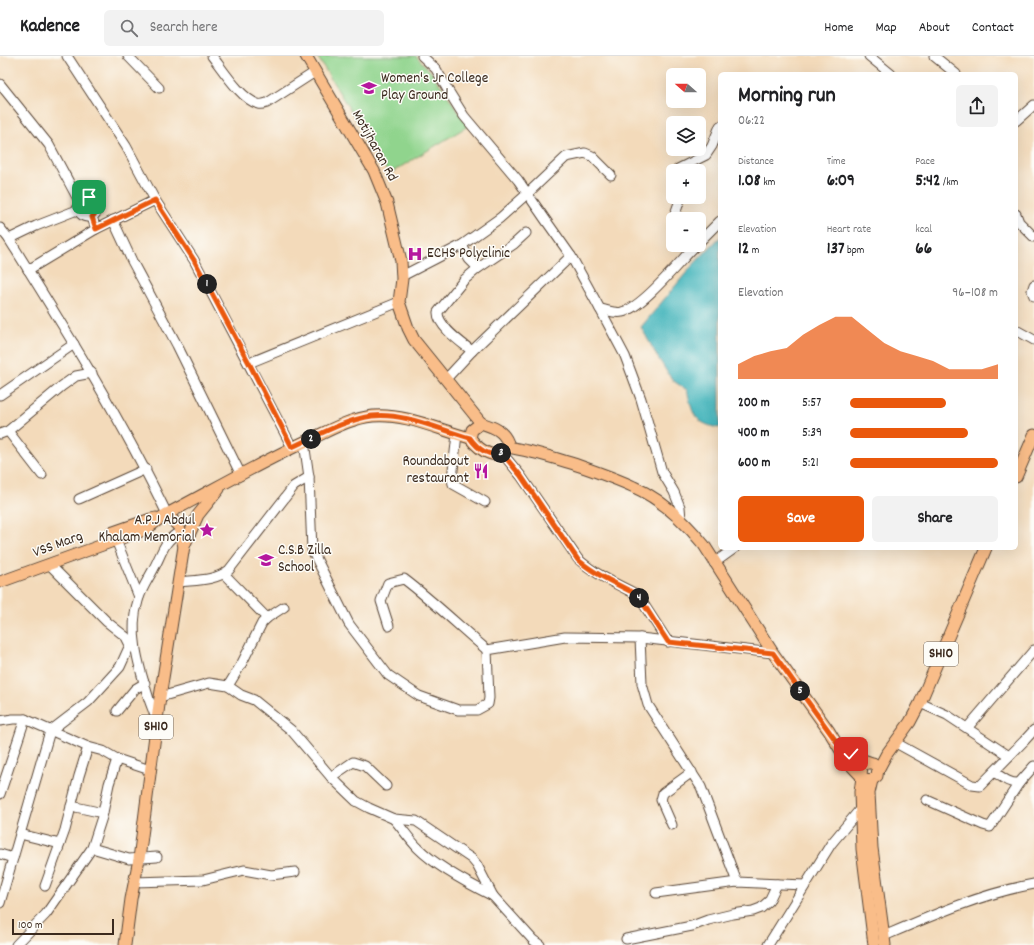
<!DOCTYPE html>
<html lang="en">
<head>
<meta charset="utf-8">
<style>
	:root { --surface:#fff; --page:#f2f2f2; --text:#202124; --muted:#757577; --line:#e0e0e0; --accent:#ea580c }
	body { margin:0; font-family:Dekko,sans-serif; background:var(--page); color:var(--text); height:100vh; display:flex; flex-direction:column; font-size:15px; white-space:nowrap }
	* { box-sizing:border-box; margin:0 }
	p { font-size:13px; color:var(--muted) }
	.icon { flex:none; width:22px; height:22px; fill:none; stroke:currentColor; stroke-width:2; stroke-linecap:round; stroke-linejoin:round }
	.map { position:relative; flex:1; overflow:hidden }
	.details { position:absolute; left:718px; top:16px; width:300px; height:478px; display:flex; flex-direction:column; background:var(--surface); border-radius:6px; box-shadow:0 4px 16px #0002 }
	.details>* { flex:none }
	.needle { width:26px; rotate:290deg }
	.controls { position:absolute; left:666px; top:12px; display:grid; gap:8px }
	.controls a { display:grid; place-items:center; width:40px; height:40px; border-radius:6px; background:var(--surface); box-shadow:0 4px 16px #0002; font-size:20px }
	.scale { position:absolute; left:12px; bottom:10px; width:102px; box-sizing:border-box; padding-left:4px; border:2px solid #3b2a1e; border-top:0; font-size:11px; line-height:14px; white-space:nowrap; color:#3b2a1e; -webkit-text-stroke:3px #fdfcf7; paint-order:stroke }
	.pin { position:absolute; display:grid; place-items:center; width:34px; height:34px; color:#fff; margin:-17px; border-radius:8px; box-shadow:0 2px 6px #0006 }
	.km { position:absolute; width:20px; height:20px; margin:-10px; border-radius:50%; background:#222; color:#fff; font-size:11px; line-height:20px; text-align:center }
	.round { display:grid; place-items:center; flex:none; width:42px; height:42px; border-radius:6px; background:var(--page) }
	.headline { display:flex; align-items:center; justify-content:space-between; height:68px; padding:0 20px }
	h1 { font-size:22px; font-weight:800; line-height:30px }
	.figures { display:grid; grid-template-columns:repeat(3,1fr); gap:6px; height:68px; padding:4px 20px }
	.figures div { display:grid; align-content:center }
	.figures b { font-size:17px; font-weight:800 }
	.figures small { font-size:11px; font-weight:400 }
	.figures p { font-size:11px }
	.chart { height:112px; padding:8px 20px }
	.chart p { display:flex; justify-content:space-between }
	.chart svg { width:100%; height:72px; margin-top:4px; fill:var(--accent); opacity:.7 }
	.cta { display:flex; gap:8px; margin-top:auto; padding:8px 20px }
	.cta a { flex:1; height:46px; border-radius:6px; background:var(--accent); color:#fff; font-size:16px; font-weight:800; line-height:46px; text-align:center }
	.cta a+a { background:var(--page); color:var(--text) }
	ul { padding:0 20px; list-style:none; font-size:13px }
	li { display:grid; grid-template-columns:64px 48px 1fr; align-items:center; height:30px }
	li i { height:10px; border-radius:5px; background:var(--accent) }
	header { display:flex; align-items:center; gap:24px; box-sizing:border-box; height:56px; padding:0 20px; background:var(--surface); border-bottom:1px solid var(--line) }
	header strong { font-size:19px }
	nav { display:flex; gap:22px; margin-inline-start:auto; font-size:14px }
	.search { width:280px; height:36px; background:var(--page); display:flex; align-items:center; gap:10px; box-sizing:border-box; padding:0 14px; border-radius:6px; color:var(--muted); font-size:15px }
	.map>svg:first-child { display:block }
</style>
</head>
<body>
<header>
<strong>Kadence</strong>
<div class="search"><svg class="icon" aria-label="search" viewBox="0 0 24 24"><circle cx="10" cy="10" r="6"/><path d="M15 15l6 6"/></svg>Search here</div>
<nav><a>Home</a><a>Map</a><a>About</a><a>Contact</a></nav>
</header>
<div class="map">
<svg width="1034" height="889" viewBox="0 0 1034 889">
	<rect width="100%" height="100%" fill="#fdfcf7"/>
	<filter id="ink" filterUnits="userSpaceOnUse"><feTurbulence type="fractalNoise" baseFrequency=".025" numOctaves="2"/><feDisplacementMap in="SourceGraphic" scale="8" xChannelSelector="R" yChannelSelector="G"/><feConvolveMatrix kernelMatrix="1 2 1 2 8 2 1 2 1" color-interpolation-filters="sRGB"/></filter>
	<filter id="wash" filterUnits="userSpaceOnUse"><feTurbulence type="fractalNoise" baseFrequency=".012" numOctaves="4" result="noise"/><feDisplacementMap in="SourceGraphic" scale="16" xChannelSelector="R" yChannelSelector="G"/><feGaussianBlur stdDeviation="0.9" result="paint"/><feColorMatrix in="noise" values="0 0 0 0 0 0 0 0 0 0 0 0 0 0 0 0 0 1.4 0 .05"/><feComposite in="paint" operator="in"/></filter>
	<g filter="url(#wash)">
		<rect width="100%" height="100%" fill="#f3daba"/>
		<path fill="#90d48d" stroke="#667f56" d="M317 0H416L433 18 468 70 389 118Z"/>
		<path fill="#45b5bc" stroke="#40706d" d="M720 181V371L718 372C692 366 693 357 687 334L672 324 657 300 641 271 691 211Z"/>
	</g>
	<g filter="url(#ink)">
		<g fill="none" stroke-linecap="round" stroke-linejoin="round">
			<g stroke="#574435" stroke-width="11">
				<g id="minor">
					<path d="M67 0 126 90 155 144 194 204 292 391"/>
					<path d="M128 0 159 32"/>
					<path d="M212 0C223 14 241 43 258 48 261 49 264 48 267 47L315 16"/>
					<path d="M422 0 436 13 449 36 464 60 518 124 547 166 571 200 600 253C607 254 615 258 622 256 642 252 680 205 696 189"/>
					<path d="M869 0 891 18"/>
					<path d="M934 0 956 18"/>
					<path d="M0 28 49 89 79 145"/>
					<path d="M1016 65 1034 49"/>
					<path d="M678 115V113L706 99 712 90 720 70"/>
					<circle cx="88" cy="151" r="10"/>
					<path d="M1016 158 1019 166 1034 181"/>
					<path d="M677 163 675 158 681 141"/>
					<path d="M113 164 132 205 177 289 241 419"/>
					<path d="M0 172 9 183C65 273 121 362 167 458"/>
					<path d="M96 173 155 144"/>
					<path d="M9 183 36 170 77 154"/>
					<path d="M699 186 720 165"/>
					<path d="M462 189 469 203 478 212"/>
					<path d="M28 214 96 173 92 161"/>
					<path d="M402 220 462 189 500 162 527 138 566 101 585 97 592 100 611 119"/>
					<path d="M1034 229 1032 235 1034 240"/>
					<path d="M600 253 625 300 641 343 662 416 674 436 680 451 681 463"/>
					<path d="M1016 274 1034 284"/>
					<path d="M472 295C462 287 437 270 438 256L464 224 477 213 514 188 526 177"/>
					<path d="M249 307 399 246"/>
					<path d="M446 323 472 295 571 200"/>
					<path d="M0 339 74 288"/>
					<path d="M8 375 42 419"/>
					<path d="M0 378 8 375 62 330 76 320 92 317"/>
					<path d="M457 378 452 423 453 428 485 446"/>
					<path d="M304 386 309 421 312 494 349 568 388 619 419 640 458 654H477L488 648 489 642 487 594 565 581 640 582 773 597"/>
					<path d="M502 397 521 420 578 503C595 518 614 527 634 537L639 541 668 586"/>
					<path d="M79 443 146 413"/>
					<path d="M116 484 139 541"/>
					<path d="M714 507 735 492"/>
					<path d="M49 508 107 566 126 581 130 589 135 591"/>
					<path d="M224 518 267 562"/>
					<path d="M179 526C196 524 215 525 229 514L294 430 309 421"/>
					<path d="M284 551 267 562 262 567 242 607 228 630 241 639 254 644 291 674 331 721 356 745 369 752 394 763 416 765 472 803 477 809 493 840 533 884 540 889"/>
					<path d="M389 570 381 545 388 527 404 523C433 545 459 570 487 594"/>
					<path d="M640 582 642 628 648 649 701 731 737 826"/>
					<path d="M160 641 209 627 228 630"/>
					<path d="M920 647 947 659 1009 700"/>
					<path d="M117 655 135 633 145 627"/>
					<path d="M156 663C154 655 150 648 148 640 139 611 128 575 138 545 141 533 149 522 154 512 162 497 164 484 180 476"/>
					<path d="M0 665 13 663H25L88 691 103 695 117 703 150 714"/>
					<path d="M968 671 1034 594"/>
					<path d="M896 687 972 729 980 730 1024 685 1034 674"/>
					<path d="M994 716C1002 721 1009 728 1019 727L1034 710"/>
					<path d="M331 721 353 706 365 710 386 730"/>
					<path d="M0 738 25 663"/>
					<path d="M927 744 983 769 990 771 1019 727"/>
					<path d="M71 750 103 757"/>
					<path d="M394 763C402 772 409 783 418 792 437 811 469 828 493 840"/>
					<path d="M672 769 661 744 663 737 692 716"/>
					<path d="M20 778 60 788"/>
					<path d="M92 792 129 803 157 801"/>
					<path d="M0 798 13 802"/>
					<path d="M134 826 203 824 244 814 271 819 295 816"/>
					<path d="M45 830 65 774 79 720 88 691"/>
					<path d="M656 837 737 826 805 829"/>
					<path d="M0 847 50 675 88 646 120 611 130 589"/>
					<path d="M884 880C933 859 981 838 1034 828"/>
					<path d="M626 883 692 870 708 864 733 858 753 855 761 852 769 845 777 828"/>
					<path d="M16 889 46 858 92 792 102 761 109 728 117 703"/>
					<path d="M768 889 831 788 861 752H864"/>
				</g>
			</g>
			<g stroke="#574435" stroke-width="13">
				<g id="major">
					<path d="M306 0 374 115 387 147 401 205 402 223 399 246 408 272 414 284 481 367"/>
					<path d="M481 367C493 371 503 374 508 387 500 409 480 395 470 382L472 374Z"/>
					<path d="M506 391C530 394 551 401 574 408 594 415 615 422 634 431 661 443 686 467 704 489L773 597 829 675 847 705 864 723 872 724 877 720 878 712 873 707H866L862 710 861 719"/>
					<path d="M1016 421 1034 379"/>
					<path d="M111 477 151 463 156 462"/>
					<path d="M184 490 198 459 219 433"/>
					<path d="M0 526 144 474C153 469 159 462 167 458 216 432 263 405 313 382 332 373 352 362 373 360 405 357 439 374 470 382"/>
					<path d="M841 693 860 703 869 706"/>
					<path d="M878 714 886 699 910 666 920 647 986 492"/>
					<path d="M862 721 860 736 862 793 874 889"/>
					<path d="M872 724 869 737 872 792 885 889"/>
					<path d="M125 889 131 843 139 803 160 641 184 490 179 471 167 458"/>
				</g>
			</g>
			<use href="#minor" stroke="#fff" stroke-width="9"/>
			<use href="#major" stroke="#f9bd89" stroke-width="11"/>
		</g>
	</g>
	<g fill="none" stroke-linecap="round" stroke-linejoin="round" filter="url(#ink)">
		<g stroke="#fff" stroke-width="8">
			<path id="route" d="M89 141C99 145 100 154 92 161L96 173 155 144 194 204 249 307 292 391C317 380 344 364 372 360 403 356 440 374 470 382 477 392 489 402 502 397L521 420 578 504C595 518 614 527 634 537L639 541 668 586 773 597 841 692 851 698"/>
		</g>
		<use href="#route" stroke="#ea580c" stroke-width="5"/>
	</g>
	<defs>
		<g id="university-bare" transform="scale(1.2)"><path d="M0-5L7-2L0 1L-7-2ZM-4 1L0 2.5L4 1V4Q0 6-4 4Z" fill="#b5179e" stroke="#fdfcf7" stroke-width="2.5" paint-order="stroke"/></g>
		<g id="hospital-bare" transform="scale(1.2)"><path d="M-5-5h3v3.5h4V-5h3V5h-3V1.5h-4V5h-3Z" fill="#b5179e" stroke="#fdfcf7" stroke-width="2.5" paint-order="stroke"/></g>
		<g id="restaurant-bare" transform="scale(1.2)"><path d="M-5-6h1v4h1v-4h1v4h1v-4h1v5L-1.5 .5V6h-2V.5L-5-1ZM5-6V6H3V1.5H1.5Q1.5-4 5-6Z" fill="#b5179e" stroke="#fdfcf7" stroke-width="2.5" paint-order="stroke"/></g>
		<g id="sight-bare" transform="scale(1.2)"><path d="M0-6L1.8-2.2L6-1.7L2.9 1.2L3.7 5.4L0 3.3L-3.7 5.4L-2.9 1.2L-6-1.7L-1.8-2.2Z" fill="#b5179e" stroke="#fdfcf7" stroke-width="2.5" paint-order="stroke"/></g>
		<g id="school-bare" transform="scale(1.2)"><path d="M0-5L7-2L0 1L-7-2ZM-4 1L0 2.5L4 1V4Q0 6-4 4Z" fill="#b5179e" stroke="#fdfcf7" stroke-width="2.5" paint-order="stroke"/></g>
	</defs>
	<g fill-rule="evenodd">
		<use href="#university-bare" x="369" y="32"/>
		<use href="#hospital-bare" x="415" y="198"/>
		<use href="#restaurant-bare" x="481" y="415"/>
		<use href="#sight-bare" x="207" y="474"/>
		<use href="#school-bare" x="266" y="504"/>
	</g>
	<g text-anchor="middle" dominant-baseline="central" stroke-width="3" stroke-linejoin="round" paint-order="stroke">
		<g fill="#fdfcf7" stroke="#75695f" stroke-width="1">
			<rect x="924" y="586" width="34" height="24" rx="3"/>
			<rect x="139" y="659" width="34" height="24" rx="3"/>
		</g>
		<g font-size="14" font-weight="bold" fill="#3b2a1e">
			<text x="941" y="598">SH10</text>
			<text x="156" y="671">SH10</text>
		</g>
		<g font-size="15" fill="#3b2a1e" stroke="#fdfcf7" text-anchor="start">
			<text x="381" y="23">Women's Jr College<tspan x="381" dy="17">Play Ground</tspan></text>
			<text x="427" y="198">ECHS Polyclinic</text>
			<text x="469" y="406" text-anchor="end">Roundabout<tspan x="469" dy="17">restaurant</tspan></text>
			<text x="195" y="465" text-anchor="end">A.P.J Abdul<tspan x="195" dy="17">Khalam Memorial</tspan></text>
			<text x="278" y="495">C.S.B Zilla<tspan x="278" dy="17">School</tspan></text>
		</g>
		<g font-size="15" fill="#3b2a1e" stroke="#fdfcf7">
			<text transform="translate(374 90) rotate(61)">Motijharan Rd</text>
			<text transform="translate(58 489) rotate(-20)">VSS Marg</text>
		</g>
	</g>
</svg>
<div class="controls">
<a><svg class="needle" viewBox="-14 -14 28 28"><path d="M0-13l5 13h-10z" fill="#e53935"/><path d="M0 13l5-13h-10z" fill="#757577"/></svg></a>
<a><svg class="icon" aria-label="layers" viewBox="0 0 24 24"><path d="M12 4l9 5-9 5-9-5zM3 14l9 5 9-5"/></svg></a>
<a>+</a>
<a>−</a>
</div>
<div class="scale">100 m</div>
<div class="pin" style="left:89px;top:141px;background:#1e9e55"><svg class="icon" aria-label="arrive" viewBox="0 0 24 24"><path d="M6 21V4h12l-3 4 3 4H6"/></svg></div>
<div class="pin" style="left:851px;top:698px;background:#d93025"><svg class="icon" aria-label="check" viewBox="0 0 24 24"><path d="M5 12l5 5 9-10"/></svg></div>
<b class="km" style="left:207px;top:228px">1</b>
<b class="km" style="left:311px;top:383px">2</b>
<b class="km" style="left:501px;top:397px">3</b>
<b class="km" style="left:639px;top:542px">4</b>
<b class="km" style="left:800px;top:635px">5</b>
<section class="details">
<div class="headline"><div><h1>Morning run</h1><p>06:22</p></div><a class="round"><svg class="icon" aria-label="share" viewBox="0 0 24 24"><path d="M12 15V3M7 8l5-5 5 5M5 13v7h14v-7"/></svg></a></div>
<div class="figures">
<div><p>Distance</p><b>1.08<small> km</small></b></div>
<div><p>Time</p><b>6:09</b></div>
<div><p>Pace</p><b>5:42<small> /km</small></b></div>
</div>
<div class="figures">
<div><p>Elevation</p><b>12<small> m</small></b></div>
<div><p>Heart rate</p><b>137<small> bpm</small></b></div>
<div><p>kcal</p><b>66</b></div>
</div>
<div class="chart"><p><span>Elevation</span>96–108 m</p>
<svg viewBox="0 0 160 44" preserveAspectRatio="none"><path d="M0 44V35L10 30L20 27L30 25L40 17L50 11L60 6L70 6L80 14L90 22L100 27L110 30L120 33L130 38L140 38L150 38L160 35V44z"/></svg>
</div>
<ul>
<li><b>200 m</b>5:57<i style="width:65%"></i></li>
<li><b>400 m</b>5:39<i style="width:80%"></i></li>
<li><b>600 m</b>5:21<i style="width:100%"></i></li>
</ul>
<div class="cta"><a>Save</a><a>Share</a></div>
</section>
</div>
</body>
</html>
